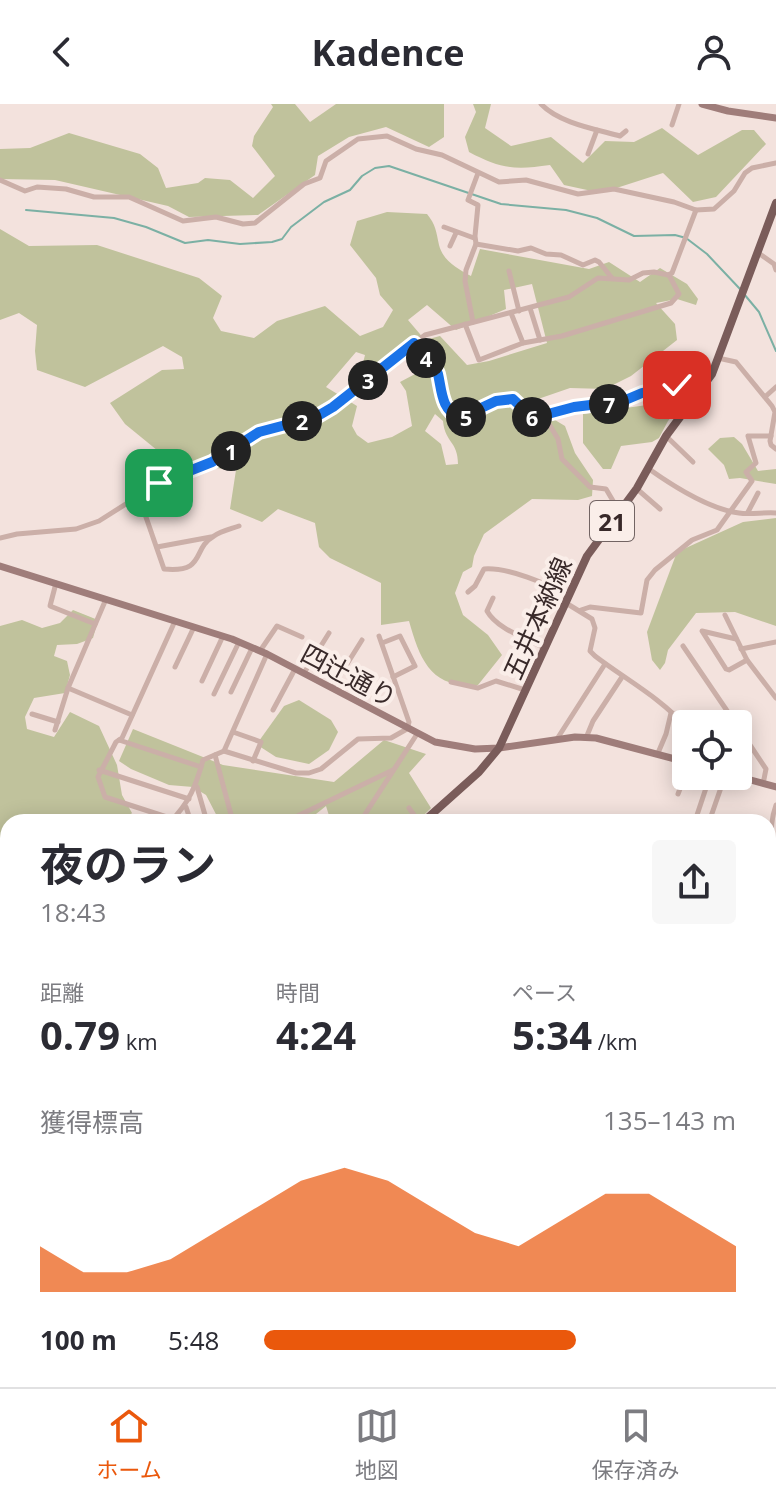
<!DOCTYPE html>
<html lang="ja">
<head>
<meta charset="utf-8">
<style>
	:root { --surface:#fff; --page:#f7f7f7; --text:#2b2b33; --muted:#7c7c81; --line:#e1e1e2; --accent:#ea580c }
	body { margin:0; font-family:"Open Sans","Noto Sans JP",sans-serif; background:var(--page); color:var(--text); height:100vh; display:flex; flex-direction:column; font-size:30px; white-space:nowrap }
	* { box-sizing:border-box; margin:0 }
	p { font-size:26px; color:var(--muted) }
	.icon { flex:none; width:44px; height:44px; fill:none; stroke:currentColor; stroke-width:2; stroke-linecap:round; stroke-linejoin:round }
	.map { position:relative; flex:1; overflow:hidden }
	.sheet { position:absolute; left:0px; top:710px; width:776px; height:574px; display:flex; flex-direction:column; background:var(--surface); border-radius:24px 24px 0 0; box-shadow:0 4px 20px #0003 }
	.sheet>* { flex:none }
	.controls { position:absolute; left:672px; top:606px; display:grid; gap:16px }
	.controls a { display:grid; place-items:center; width:80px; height:80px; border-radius:8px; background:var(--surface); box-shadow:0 4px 20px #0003; font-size:40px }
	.pin { position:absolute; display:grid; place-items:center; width:68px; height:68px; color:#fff; margin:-34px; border-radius:16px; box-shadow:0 4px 12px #0006 }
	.km { position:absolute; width:40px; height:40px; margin:-20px; border-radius:50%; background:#222; color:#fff; font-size:22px; line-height:40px; text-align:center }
	.round { display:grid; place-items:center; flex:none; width:84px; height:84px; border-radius:8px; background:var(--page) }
	.summary { display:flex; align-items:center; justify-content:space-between; height:136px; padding:0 40px }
	h1 { font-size:44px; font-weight:700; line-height:60px }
	.metrics { display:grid; grid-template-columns:repeat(3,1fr); gap:12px; height:136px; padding:8px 40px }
	.metrics div { display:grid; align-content:center }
	.metrics b { font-size:40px; font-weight:700 }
	.metrics small { font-size:22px; font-weight:400 }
	.metrics p { font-size:22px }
	.chart { height:224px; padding:16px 40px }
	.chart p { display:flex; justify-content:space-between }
	.chart svg { width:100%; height:144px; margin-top:8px; fill:var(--accent); opacity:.7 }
	ul { padding:0 40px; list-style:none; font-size:26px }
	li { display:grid; grid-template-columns:128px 96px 1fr; align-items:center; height:60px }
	li i { height:20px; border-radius:10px; background:var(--accent) }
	header { display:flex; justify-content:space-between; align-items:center; height:104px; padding:0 40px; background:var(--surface); font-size:36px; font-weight:700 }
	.dock { display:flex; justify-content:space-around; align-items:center; height:112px; border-top:2px solid var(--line); background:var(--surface); font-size:22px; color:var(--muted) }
	.dock a { display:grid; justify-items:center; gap:4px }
	.dock .selected { color:var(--accent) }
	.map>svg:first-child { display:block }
</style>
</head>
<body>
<header><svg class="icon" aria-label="back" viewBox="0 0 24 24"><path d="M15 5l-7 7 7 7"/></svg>Kadence<svg class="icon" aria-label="person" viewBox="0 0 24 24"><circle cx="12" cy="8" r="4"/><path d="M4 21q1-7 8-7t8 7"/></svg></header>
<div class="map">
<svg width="776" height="1283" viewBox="0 0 776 1283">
	<rect width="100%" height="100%" fill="#f3e2dd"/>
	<g fill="#c0c29c" fill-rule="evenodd">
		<path d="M271 0H295L310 18 336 0H444V33L429 43 386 23 349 33 318 52 315 71 258 111 189 113 168 102 55 76 0 75V45L30 44 69 29 140 50 158 64 166 84 198 79 205 74 230 76 253 94 275 72 252 42 254 32 273 3Z"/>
		<path d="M473 0H491L485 24 511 42 551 33 583 59 605 37 634 38 662 24 698 51 742 26H754L766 40 716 93 693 98 663 69 601 89 564 81 550 61C515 66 501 65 469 48L465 33 476 8Z"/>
		<path d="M387 108 427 110C436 121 436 127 439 141 443 157 458 165 471 172L480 145 589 165 609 158 640 178 660 164 687 180 698 195 696 201 677 195 656 199 675 220 677 236 631 272 605 285 570 284 512 304 533 318 555 316 565 322 575 349 593 376 592 392 578 396 532 395 484 430 474 452 472 463 463 468 455 489 463 511 488 531 502 551 478 581C431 585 420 556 409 517L381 521V479L330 454 319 443 315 419 278 405 262 418 230 405 236 366 174 360 125 320 110 299 162 266 184 265 182 253 163 242 85 283 37 266 35 247 37 221 19 209 0 216V125L29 142 97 141 199 174 222 192 213 214 221 227 254 234 277 217 325 202 360 232 383 223 393 206 380 191 376 174 350 141 357 117ZM532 180 547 239 489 257 467 261 440 232 425 236 408 216 427 201 456 226 506 205 504 186ZM408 244 418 254 417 269 400 278 406 287 412 322 392 333 368 339 357 331 352 322 357 302 326 283 356 248 365 251 359 275ZM435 310 443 317C445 339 458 337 458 360L446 361 441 340 425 327Z"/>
		<path d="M697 280 668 317 659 334 652 338 621 342 611 365H603L583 339V310L654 300 665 289Z"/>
		<path d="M734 333 742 340 758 367 776 365V380L740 374 729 375 724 361 708 345 720 334Z"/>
		<path d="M776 414V522L735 508 696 509 668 546 665 559 660 566 652 556 647 528 677 448 743 418Z"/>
		<path d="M73 506 98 516 93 534 77 540 57 541 54 552 67 557 70 571 65 589 34 594 25 613 27 625 54 633 70 608 99 622 117 661 122 691 132 709 126 716 120 718H8V759H0V522L22 516 42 524 60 519Z"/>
		<path d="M299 596 331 616 338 628 329 646 309 660 276 653 259 642V637L284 602Z"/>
		<path d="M133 625 223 661 334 678 384 636 426 650 409 669 431 704 417 718H331L326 702 306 718H220L206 691 193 683 169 681 131 665 119 657Z"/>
		<path d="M776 760V881L768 879V762Z"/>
		<path d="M8 815V1013H0V819Z"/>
		<path d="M768 955 776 957V1111L768 1108Z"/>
		<path d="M0 1158H8V1276H150L151 1283H0Z"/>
	</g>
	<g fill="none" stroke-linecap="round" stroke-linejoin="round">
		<g stroke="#7bb0a4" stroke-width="2">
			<path d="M26 106 114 114 146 123 185 139 208 136 240 140 272 138 282 135 291 123 324 98 350 86 362 72 375 64 389 62 501 100 566 106 597 114 634 132 675 131 686 134 707 150 740 185"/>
			<path d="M744 190 759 208 776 247"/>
		</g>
		<g stroke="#cbafa8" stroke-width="5">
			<path d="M541 0C559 19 595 25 620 32L626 27"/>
			<path d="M672 21 679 0"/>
			<path d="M588 50 597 26"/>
			<path d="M0 76 25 87 37 83 66 85 94 93H129L183 117 216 113 243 120 255 119 304 80 320 74 326 57 358 35 387 32 416 45 442 51 499 78 526 76 578 90 614 85 674 98 696 106 714 105 734 87 745 69 752 64 776 59"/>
			<path d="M444 123 474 134"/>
			<path d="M476 140 518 147 531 144 546 150 561 151 583 161 595 156 599 158 612 174"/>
			<path d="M450 142 456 129"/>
			<path d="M757 148 774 160 776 166"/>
			<path d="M509 167 519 207"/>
			<path d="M530 204 540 236"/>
			<path d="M511 209 523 239"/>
			<path d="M473 218 465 177 466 166 476 140 475 132 478 101 468 96 478 69"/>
			<path d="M465 220 479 256 523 239 562 232 671 199 679 190 669 171"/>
			<path d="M414 239C421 247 435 260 438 270 443 288 439 305 460 314L496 297 513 295 533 314 554 306 623 297 642 289 689 279 711 270"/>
			<path d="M718 254 736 258 772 302 775 308 770 337 771 341 776 345"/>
			<path d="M766 292 776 283"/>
			<path d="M543 310 558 335 562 355 590 383 606 385 619 407"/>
			<path d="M666 332 693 358"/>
			<path d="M649 365C673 382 709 405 739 409 750 411 764 408 776 409"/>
			<path d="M637 385 660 405"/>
			<path d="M139 393 164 465C207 469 191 445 214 432 221 427 231 425 239 422"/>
			<path d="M748 408 758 389"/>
			<path d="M0 434 17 430 76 425 99 417 159 379 212 358 259 328 316 313 425 231 569 193 598 174 629 176 643 169 654 168 668 171 672 169 696 106"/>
			<path d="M157 443 211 433"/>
			<path d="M56 479 50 502 95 520"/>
			<path d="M468 488 475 482 484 465C509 463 546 480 569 491"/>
			<path d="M493 494 487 507C497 525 526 534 544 544"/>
			<path d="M566 499 592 515 595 524 590 547 595 552C625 575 661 594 686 623"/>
			<path d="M581 506 590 503 641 509 647 476 655 466 692 436 717 426 752 377 746 368 756 359 748 332H771"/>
			<path d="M725 511 747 556 776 594"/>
			<path d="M736 535 702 527 726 565 729 566 747 556"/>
			<path d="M382 539 400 532 415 562 393 573"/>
			<path d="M683 542 736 620"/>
			<path d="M741 545 776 538"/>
			<path d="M260 547 277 522 302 533"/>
			<path d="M175 563 194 523"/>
			<path d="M304 569 329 529"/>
			<path d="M202 577 223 532"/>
			<path d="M451 578 478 584 496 577 525 586"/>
			<path d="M68 584 132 611"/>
			<path d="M332 584 362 536"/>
			<path d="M231 588 252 544"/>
			<path d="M214 590 239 538"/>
			<path d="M273 606 295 565"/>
			<path d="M32 610 58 618"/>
			<path d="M738 623 766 665 763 680"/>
			<path d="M55 626 68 584 106 495"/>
			<path d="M233 628 261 638 253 657"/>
			<path d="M586 634 593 617 622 573"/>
			<path d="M557 635 605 560"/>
			<path d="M119 636 201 663"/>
			<path d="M224 647 267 550"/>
			<path d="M658 649 666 630 671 609"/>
			<path d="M215 651 233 718"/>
			<path d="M99 666 189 695"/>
			<path d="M197 683 207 718"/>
			<path d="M678 690 686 669"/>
			<path d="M186 703 191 718"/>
			<path d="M409 704 419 718"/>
			<path d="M697 711 710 672"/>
			<path d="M173 715 105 693 98 673 116 638 122 634 175 517"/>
			<path d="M170 718C189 699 196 682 203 656L224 647 296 669H309L321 665 358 635 391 634 407 625 409 618 379 532"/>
			<path d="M285 718 393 666"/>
			<path d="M360 718 417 630"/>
			<path d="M462 718 468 716"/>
			<path d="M709 718 725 672"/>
			<path d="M770 759C772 739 769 720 776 701"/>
			<path d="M0 819 8 823"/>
			<path d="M768 877 776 879"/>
			<path d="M768 930 776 913"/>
			<path d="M0 1029 8 1036"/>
			<path d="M0 1044 8 1036"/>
			<path d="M0 1081 8 1073"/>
			<path d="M768 1110 776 1111"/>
			<path d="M0 1142 8 1146"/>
			<path d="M0 1156 6 1165"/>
			<path d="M768 1180 776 1181"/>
			<path d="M226 1276 228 1283"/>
			<path d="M471 1276 506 1283"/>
			<path d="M276 1283 277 1276"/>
			<path d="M334 1283 335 1276"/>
			<path d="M363 1283 365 1276"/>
			<path d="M391 1283 393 1276"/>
			<path d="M419 1283 420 1276"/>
			<path d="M436 1283 438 1276"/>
			<path d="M542 1283 543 1276"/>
			<path d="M768 1283 776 1240"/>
		</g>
		<g stroke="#9f7d7a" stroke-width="7">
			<path d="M702 0 728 7 776 14"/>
			<path d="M0 462 232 535 267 550 435 638 475 645 499 644 575 633 596 634 686 658"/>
			<path d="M736 672 776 683"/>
			<path d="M0 1101 8 1103"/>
			<path d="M650 1276 694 1283"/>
			<path d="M315 1283 316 1276"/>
		</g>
		<g stroke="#7a5c5a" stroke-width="8">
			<path d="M423 718 479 668 499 644 587 452 637 384 666 332 712 270 776 99"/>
			<path d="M0 1072 8 1063"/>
		</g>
	</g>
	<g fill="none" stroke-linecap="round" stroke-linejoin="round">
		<g stroke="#fff" stroke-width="16">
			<path id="route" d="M159 379 212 358 259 328 316 313 333 303 414 239C421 247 435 260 438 270 442 287 441 306 460 314L496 297 513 295 533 314 574 303 623 297 642 289 677 281"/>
		</g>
		<use href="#route" stroke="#1a73e8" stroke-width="10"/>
	</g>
	<g text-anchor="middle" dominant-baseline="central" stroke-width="8" stroke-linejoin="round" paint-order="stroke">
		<rect fill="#faeee9" stroke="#726463" stroke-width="2" x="590" y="397" width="44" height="40" rx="6"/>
		<g font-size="24" font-weight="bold" fill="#382929">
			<text x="612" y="417">21</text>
		</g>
		<g font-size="26" fill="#382929" stroke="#faeee9">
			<text transform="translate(537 514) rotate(-66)">五井本納線</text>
			<text transform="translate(349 571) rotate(28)">四辻通り</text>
		</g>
	</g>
</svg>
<div class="controls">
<a><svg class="icon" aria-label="locate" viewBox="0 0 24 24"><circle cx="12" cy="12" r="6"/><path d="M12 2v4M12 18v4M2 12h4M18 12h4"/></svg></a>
</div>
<div class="pin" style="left:159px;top:379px;background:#1e9e55"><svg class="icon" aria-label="arrive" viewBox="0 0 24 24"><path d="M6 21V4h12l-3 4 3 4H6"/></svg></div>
<div class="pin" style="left:677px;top:281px;background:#d93025"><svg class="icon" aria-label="check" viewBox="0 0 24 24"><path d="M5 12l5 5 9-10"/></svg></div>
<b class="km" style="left:231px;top:347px">1</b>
<b class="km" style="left:302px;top:317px">2</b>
<b class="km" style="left:368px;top:276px">3</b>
<b class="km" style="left:426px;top:254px">4</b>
<b class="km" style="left:466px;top:313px">5</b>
<b class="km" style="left:532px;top:313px">6</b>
<b class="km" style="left:609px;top:300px">7</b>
<section class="sheet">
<div class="summary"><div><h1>夜のラン</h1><p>18:43</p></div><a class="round"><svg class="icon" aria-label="share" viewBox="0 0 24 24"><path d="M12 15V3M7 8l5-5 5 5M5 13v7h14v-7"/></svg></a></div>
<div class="metrics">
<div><p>距離</p><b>0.79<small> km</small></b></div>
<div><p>時間</p><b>4:24</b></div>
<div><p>ペース</p><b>5:34<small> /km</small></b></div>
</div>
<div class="chart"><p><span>獲得標高</span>135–143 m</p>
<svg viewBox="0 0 160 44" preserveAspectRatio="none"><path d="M0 44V30L10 38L20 38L30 34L40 26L50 18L60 10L70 6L80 10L90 18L100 26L110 30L120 22L130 14L140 14L150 22L160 30V44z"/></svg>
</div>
<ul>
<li><b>100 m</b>5:48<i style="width:66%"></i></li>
</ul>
</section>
</div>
<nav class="dock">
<a class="selected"><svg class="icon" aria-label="home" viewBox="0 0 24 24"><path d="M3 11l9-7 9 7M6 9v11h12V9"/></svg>ホーム</a>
<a><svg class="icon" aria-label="map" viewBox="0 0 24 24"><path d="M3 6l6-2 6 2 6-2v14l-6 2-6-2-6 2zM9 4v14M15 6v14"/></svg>地図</a>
<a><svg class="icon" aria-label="saved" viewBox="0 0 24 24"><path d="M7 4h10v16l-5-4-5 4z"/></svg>保存済み</a>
</nav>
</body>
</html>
